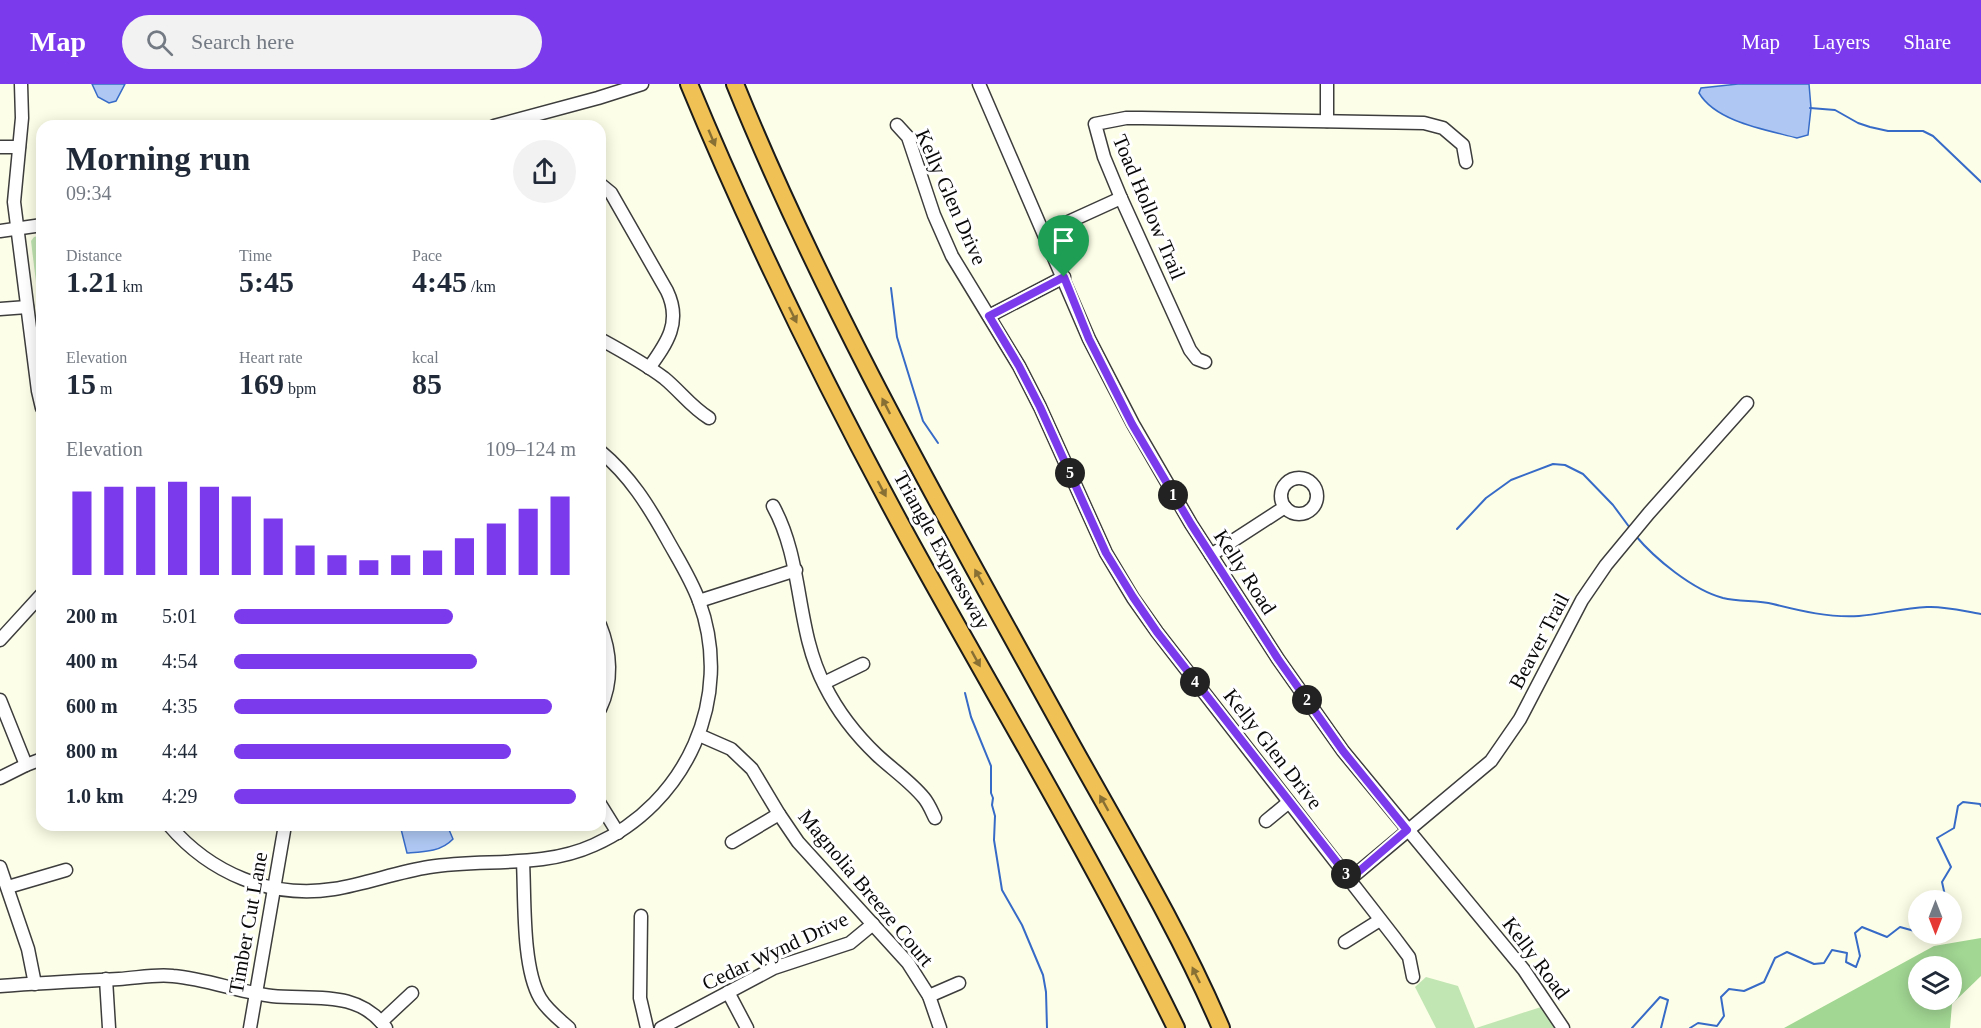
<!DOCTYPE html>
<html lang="en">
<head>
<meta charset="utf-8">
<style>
	:root { --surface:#fff; --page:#f2f2f3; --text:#1f2937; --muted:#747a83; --accent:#7c3aed }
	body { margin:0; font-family:Georgia,serif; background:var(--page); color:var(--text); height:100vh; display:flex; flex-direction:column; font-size:22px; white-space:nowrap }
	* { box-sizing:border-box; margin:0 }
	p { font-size:20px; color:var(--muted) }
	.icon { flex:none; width:33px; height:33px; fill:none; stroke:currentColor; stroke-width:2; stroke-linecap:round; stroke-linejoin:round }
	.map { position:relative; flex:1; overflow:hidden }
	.details { position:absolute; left:36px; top:36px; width:570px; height:711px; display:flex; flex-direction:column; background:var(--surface); border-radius:18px; box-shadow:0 3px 15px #0003 }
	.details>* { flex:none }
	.needle { width:39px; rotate:180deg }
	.buttons { position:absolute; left:1908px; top:806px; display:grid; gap:12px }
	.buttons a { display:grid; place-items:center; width:54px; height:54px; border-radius:50%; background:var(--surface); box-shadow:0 3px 15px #0003; font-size:30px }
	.pin { position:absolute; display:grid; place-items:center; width:51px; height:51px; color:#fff; margin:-62px -26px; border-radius:50% 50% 50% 0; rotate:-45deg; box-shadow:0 0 6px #0007 }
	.pin .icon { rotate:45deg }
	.km { position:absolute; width:30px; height:30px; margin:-15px; border-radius:50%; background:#222; color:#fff; font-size:16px; line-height:30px; text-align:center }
	.round { display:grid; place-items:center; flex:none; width:63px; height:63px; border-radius:32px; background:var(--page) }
	.head { display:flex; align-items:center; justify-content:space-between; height:102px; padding:0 30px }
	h1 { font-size:33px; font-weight:800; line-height:45px }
	.metrics { display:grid; grid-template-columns:repeat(3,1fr); gap:9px; height:102px; padding:6px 30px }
	.metrics div { display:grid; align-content:center }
	.metrics b { font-size:30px; font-weight:800 }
	.metrics small { font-size:16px; font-weight:400 }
	.metrics p { font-size:16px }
	.chart { height:168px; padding:12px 30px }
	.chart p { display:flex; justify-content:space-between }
	.chart svg { width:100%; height:108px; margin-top:6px; stroke:var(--accent); stroke-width:6 }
	ul { padding:0 30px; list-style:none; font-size:20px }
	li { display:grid; grid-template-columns:96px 72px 1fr; align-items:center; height:45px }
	li i { height:15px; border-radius:8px; background:var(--accent) }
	header { display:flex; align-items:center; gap:36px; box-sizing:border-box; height:84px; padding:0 30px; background:var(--accent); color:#fff }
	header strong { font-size:28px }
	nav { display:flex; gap:33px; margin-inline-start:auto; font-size:21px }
	.search { width:420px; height:54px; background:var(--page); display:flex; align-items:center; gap:15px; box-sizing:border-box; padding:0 21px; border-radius:33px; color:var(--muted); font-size:22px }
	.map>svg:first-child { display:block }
</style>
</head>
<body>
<header>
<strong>Map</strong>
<div class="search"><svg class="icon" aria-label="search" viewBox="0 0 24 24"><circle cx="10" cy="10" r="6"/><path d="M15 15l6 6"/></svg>Search here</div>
<nav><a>Map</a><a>Layers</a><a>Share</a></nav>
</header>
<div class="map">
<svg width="1981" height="944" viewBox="0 0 1981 944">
	<rect width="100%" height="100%" fill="#fdfee7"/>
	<g fill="#c1e6b3">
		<path d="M42 151V224L39 223 31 157 34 153Z"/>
		<path d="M1426 893 1458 902 1475 944H1436L1415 903Z"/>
		<path d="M1541 923 1559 944H1476Z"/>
	</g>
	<path fill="#a1d693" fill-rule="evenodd" d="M1981 854V892L1952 920 1950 944H1784L1934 862ZM1918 882H1952V915H1918Z"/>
	<g fill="#aec8f3" stroke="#376bc8" stroke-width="1.5">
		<path d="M92 0H125L116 17 109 19 98 13Z"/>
		<path d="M1738 0H1809L1811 24 1808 51 1797 54C1767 46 1716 38 1699 9L1701 4Z"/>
		<path d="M400 741H447L453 755C441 768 423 768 407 769Z"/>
	</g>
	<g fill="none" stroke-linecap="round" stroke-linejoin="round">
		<g stroke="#376bc8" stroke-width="2">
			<path d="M1810 24 1835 26 1858 39 1870 43 1888 47H1923L1933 52 1981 98"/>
			<path d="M891 204 897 253 923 337 938 359"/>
			<path d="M1457 445 1486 414 1511 396 1553 380 1565 381 1583 390 1613 421 1630 444"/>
			<path d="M1635 451C1655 475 1693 506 1723 514 1740 518 1757 516 1773 520 1801 527 1830 534 1859 532 1881 530 1904 524 1927 523 1945 522 1963 527 1981 530"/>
			<path d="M965 609 971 633 991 682V709L993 714 992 721 995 732 994 756 1002 806 1022 841 1043 891 1046 908 1047 944"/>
			<path d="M1946 816 1942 798 1951 783 1937 754 1954 744 1958 722 1963 718 1980 720 1981 722"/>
			<path d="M1632 944 1660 913 1668 916 1661 944"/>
			<path d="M1690 944 1698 939 1717 942 1724 932 1721 913 1729 905 1744 907 1764 898 1775 874 1787 868 1814 880 1824 879 1832 866 1847 869 1846 878 1856 883 1860 872 1855 849 1862 843 1887 853 1900 843 1918 848"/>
		</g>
		<g stroke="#3d3d3d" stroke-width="15">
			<g id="minor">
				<path d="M21 0 22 34 14 118 38 307 42 324"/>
				<path d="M979 0 1089 255 1133 340 1191 440 1278 575 1343 667 1524 886 1563 944"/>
				<path d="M1327 37V0"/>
				<path d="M897 41 908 53 934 131 952 172 1019 282 1040 323 1106 469 1133 514 1157 548 1394 853 1409 873 1413 893"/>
				<path d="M494 42 598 14 642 0"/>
				<path d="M0 63H19"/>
				<path d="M600 100 611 109 667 207C682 238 667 259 649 284"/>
				<path d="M0 147 42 141"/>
				<path d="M1044 149 1121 114"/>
				<path d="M0 225 27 223"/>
				<path d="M989 232 1064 193"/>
				<path d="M600 255C622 267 644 279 664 294 680 307 691 323 709 334"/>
				<path d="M1205 278 1197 275 1190 266 1121 114 1104 73 1095 40 1126 34H1142L1424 39 1443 44 1463 61 1466 78"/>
				<circle cx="1299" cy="412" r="18"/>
				<path d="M773 422C804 478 795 545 825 602 838 628 855 650 877 671 892 685 911 698 924 714 929 720 932 728 935 734"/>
				<path d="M1211 471 1285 423"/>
				<path d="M699 517 796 486"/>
				<path d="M600 541C611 568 613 598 600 625"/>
				<path d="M0 556 42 510"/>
				<path d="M824 599 863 580"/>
				<path d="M0 616 26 681"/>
				<path d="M699 651 731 665 752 685 779 730 798 758 908 879 929 912 940 944"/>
				<path d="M0 694 26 681 42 675"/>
				<path d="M600 720 618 749"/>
				<path d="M1266 737 1289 718"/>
				<path d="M169 741C210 789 270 815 334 805 366 800 397 788 429 783 484 774 541 785 594 761 686 720 735 614 699 517 691 495 678 475 667 455 648 421 630 392 600 367"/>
				<path d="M732 758 779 730"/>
				<path d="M523 778C525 815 522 883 540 914 547 926 559 935 569 944"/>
				<path d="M0 783 28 865 35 900"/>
				<path d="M1350 795 1491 677 1520 635 1582 516 1606 481 1649 429 1747 319"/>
				<path d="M8 803 66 786"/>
				<path d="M641 832 640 914 647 944"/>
				<path d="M1345 858 1380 836"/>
				<path d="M106 895 109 944"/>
				<path d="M0 902C40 899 79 897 119 895 137 894 155 890 173 892 207 895 239 908 272 912 312 916 358 905 386 944"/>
				<path d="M728 908 747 944"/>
				<path d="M929 912 959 899"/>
				<path d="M381 938 412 909"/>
				<path d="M250 944 285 741"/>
				<path d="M661 944 774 884 850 859 873 840"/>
			</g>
		</g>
		<g stroke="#1b1b1b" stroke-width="20">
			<g id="highway">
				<path d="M689 0C753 155 827 305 907 452 997 616 1094 776 1176 944"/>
				<path d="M735 0C826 224 947 435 1064 647 1118 745 1177 841 1221 944"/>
			</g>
		</g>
		<use href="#minor" stroke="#fff" stroke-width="12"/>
		<use href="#highway" stroke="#f0c154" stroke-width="16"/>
	</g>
	<defs><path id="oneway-solid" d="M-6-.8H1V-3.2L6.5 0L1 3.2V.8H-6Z" transform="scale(1.5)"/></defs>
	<g fill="#886f33">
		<use href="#oneway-solid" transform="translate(712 54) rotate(67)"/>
		<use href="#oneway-solid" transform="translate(793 231) rotate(64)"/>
		<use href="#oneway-solid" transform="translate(886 322) rotate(-117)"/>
		<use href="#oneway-solid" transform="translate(882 405) rotate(62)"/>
		<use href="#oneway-solid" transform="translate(979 493) rotate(-119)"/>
		<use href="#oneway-solid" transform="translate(976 575) rotate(61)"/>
		<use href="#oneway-solid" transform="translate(1104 719) rotate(-119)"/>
		<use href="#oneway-solid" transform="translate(1196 891) rotate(-116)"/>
	</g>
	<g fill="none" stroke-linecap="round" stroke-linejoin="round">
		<g stroke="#fff" stroke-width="12">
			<path id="route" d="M1064 193 1089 255 1132 340 1191 440 1278 575 1343 667 1407 746 1350 795 1157 548 1133 513 1106 469 1040 323 1019 282 989 232Z"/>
		</g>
		<use href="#route" stroke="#7c3aed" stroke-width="8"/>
	</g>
	<g text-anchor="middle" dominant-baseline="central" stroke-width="6" stroke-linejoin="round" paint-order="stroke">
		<g font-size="21" fill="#0a0a0a" stroke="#fff">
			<text transform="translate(951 113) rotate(66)">Kelly Glen Drive</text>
			<text transform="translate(1149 123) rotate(67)">Toad Hollow Trail</text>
			<text transform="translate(942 466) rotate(61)">Triangle Expressway</text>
			<text transform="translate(1245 488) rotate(57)">Kelly Road</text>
			<text transform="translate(1539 557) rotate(-62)">Beaver Trail</text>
			<text transform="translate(1273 665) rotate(52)">Kelly Glen Drive</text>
			<text transform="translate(866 804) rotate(50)">Magnolia Breeze Court</text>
			<text transform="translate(248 839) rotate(-80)">Timber Cut Lane</text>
			<text transform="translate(775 867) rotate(-25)">Cedar Wynd Drive</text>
			<text transform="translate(1536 874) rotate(53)">Kelly Road</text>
		</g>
	</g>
</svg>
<div class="buttons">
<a><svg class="needle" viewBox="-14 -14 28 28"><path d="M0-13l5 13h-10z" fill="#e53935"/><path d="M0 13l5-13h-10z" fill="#747a83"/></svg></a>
<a><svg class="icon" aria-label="layers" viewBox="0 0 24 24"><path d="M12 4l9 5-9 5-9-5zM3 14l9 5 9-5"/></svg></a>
</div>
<div class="pin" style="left:1064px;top:193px;background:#1e9e55"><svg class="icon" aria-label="arrive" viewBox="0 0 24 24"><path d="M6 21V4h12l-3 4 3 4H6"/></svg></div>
<b class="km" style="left:1173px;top:411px">1</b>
<b class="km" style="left:1307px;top:616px">2</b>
<b class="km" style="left:1346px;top:790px">3</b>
<b class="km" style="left:1195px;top:598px">4</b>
<b class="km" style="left:1070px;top:389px">5</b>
<section class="details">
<div class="head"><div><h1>Morning run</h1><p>09:34</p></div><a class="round"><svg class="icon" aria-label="share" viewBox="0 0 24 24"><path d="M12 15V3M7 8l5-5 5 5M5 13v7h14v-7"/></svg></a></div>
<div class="metrics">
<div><p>Distance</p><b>1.21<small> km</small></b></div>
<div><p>Time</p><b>5:45</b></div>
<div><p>Pace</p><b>4:45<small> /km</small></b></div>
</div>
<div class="metrics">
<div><p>Elevation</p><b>15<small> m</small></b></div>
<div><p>Heart rate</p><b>169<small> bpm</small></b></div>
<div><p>kcal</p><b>85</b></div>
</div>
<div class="chart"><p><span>Elevation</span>109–124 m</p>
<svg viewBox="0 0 160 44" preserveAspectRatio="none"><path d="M5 44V10M15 44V8M25 44V8M35 44V6M45 44V8M55 44V12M65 44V21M75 44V32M85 44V36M95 44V38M105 44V36M115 44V34M125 44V29M135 44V23M145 44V17M155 44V12"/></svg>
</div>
<ul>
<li><b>200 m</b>5:01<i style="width:64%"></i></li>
<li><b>400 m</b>4:54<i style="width:71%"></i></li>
<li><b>600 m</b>4:35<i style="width:93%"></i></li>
<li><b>800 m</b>4:44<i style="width:81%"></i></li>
<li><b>1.0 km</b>4:29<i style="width:100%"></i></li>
</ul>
</section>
</div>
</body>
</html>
